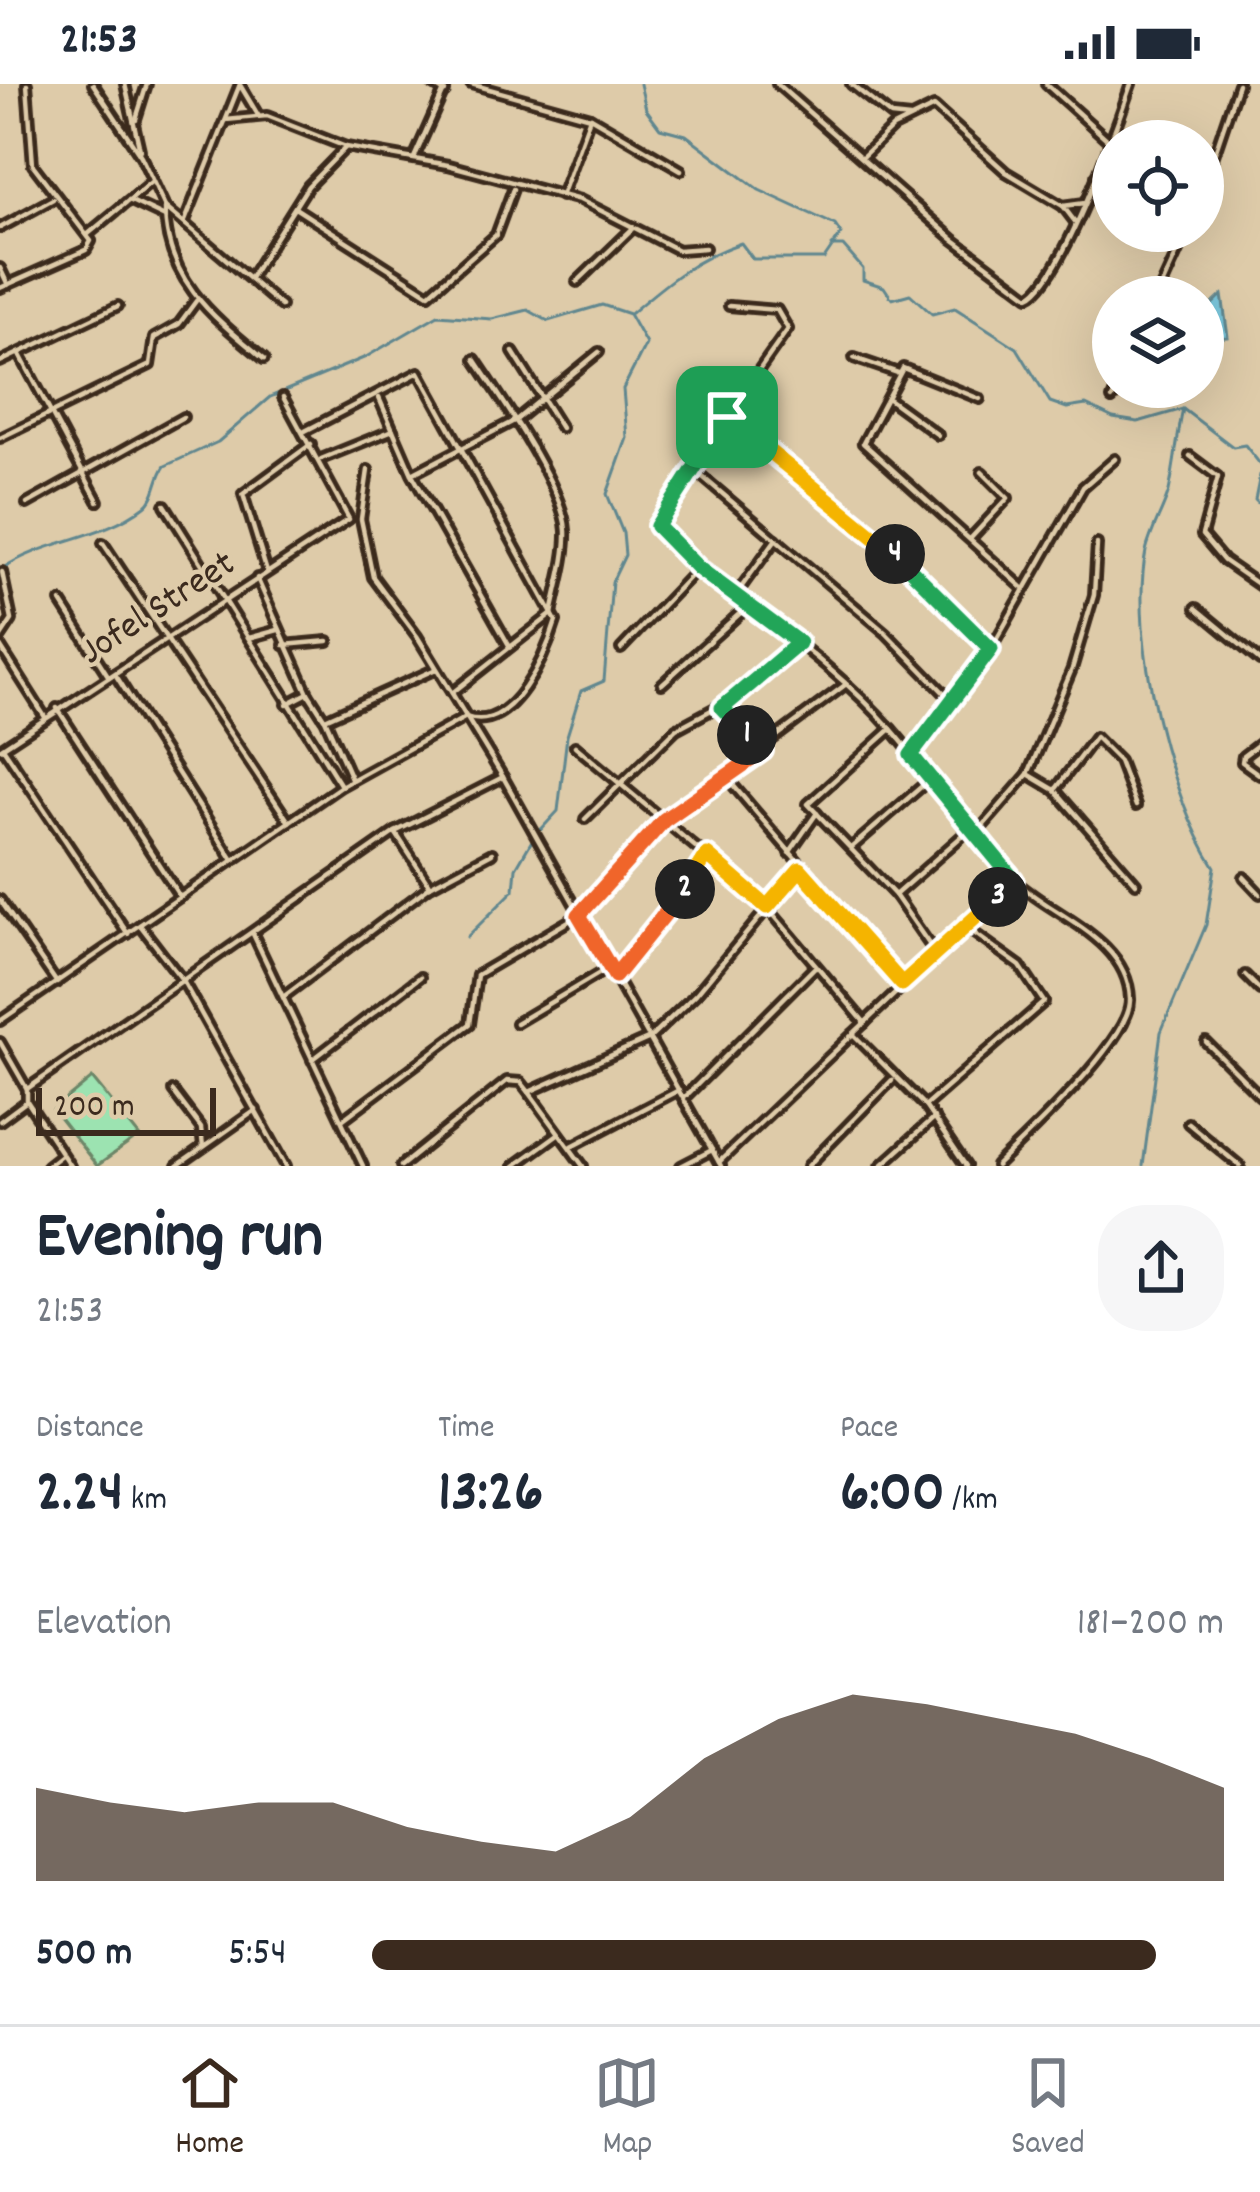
<!DOCTYPE html>
<html lang="en">
<head>
<meta charset="utf-8">
<style>
	:root { --surface:#fff; --page:#f6f6f7; --text:#1f2937; --muted:#747a83; --line:#e0e1e3; --accent:#3b2a1e }
	body { margin:0; font-family:Dekko,sans-serif; background:var(--page); color:var(--text); height:100vh; display:flex; flex-direction:column; font-size:45px; white-space:nowrap }
	* { box-sizing:border-box; margin:0 }
	p { font-size:39px; color:var(--muted) }
	.icon { flex:none; width:66px; height:66px; fill:none; stroke:currentColor; stroke-width:2; stroke-linecap:round; stroke-linejoin:round }
	.map { position:relative; height:1082px; overflow:hidden }
	.drawer { display:flex; flex-direction:column; background:var(--surface); flex:1 }
	.drawer>* { flex:none }
	.tools { position:absolute; left:1092px; top:36px; display:grid; gap:24px }
	.tools a { display:grid; place-items:center; width:132px; height:132px; border-radius:50%; background:var(--surface); box-shadow:0 12px 48px #0002; font-size:60px }
	.scale { position:absolute; left:36px; bottom:30px; width:180px; box-sizing:border-box; padding-left:12px; border:6px solid #3b2a1e; border-top:0; font-size:33px; line-height:42px; white-space:nowrap; color:#3b2a1e; -webkit-text-stroke:9px #decba9; paint-order:stroke }
	.pin { position:absolute; display:grid; place-items:center; width:102px; height:102px; color:#fff; margin:-51px; border-radius:24px; box-shadow:0 6px 18px #0006 }
	.km { position:absolute; width:60px; height:60px; margin:-30px; border-radius:50%; background:#222; color:#fff; font-size:33px; line-height:60px; text-align:center }
	.round { display:grid; place-items:center; flex:none; width:126px; height:126px; border-radius:48px; background:var(--page) }
	.headline { display:flex; align-items:center; justify-content:space-between; height:204px; padding:0 36px }
	h1 { font-size:66px; font-weight:700; line-height:90px }
	.stats { display:grid; grid-template-columns:repeat(3,1fr); gap:18px; height:204px; padding:12px 36px }
	.stats div { display:grid; align-content:center }
	.stats b { font-size:60px; font-weight:700 }
	.stats small { font-size:33px; font-weight:400 }
	.stats p { font-size:33px }
	.chart { height:336px; padding:24px 36px }
	.chart p { display:flex; justify-content:space-between }
	.chart svg { width:100%; height:216px; margin-top:12px; fill:var(--accent); opacity:.7 }
	ul { padding:0 36px; list-style:none; font-size:39px }
	li { display:grid; grid-template-columns:192px 144px 1fr; align-items:center; height:90px }
	li i { height:30px; border-radius:15px; background:var(--accent) }
	.status { display:flex; justify-content:space-between; align-items:center; height:84px; padding:0 60px; background:var(--surface); direction:ltr }
	.status svg { height:33px; fill:currentColor }
	.dock { display:flex; justify-content:space-around; align-items:center; height:168px; border-top:3px solid var(--line); background:var(--surface); font-size:33px; color:var(--muted) }
	.dock a { display:grid; justify-items:center; gap:6px }
	.dock .active { color:var(--accent) }
	.map>svg:first-child { display:block }
</style>
</head>
<body>
<div class="status"><b>21:53</b><svg viewBox="0 0 49 12"><path d="M0 12V9h3v3zM5 12V6h3v6zM10 12V3h3v9zM15 12V0h3v12zM26 1h20v11H26zM47 4h2v5h-2z"/></svg></div>
<div class="map">
<svg width="1260" height="1082" viewBox="0 0 1260 1082">
	<rect width="100%" height="100%" fill="#decba9"/>
	<filter id="ink" filterUnits="userSpaceOnUse"><feTurbulence type="fractalNoise" baseFrequency=".00833" numOctaves="2"/><feDisplacementMap in="SourceGraphic" scale="24" xChannelSelector="R" yChannelSelector="G"/><feConvolveMatrix kernelMatrix="1 2 1 2 8 2 1 2 1" color-interpolation-filters="sRGB"/></filter>
	<g filter="url(#ink)">
		<path fill="#9ce3b1" stroke="#6c8668" stroke-width="3" d="M92 994 139 1052 97 1082 53 1026Z"/>
		<path fill="#7ac5da" stroke="#61878f" stroke-width="3" d="M1222 211 1228 253 1203 255V229Z"/>
		<g fill="none" stroke-linecap="round" stroke-linejoin="round">
			<g stroke="#61878f" stroke-width="3">
				<path d="M832 162H843L863 185V196L884 203 892 215 910 210 932 230 955 224 1017 264 1050 318 1067 324 1086 321 1113 334 1138 338 1183 325 1233 363 1245 361 1260 380"/>
				<path d="M631 229C666 199 696 174 741 159L753 175H824L841 150 835 141 759 106 686 51 660 44 646 25 640 0"/>
				<path d="M1260 391 1255 416 1260 421"/>
				<path d="M0 486C45 455 101 456 145 422 157 413 156 394 165 382L218 358 270 313 366 273 438 231 492 235 528 226 548 237 602 221 629 230 646 260 623 305 627 354 607 410 623 449 625 471 612 498 604 597 581 607 567 652 558 727 534 753 516 784 514 806 467 853"/>
				<path d="M1143 1082 1161 948 1206 841 1215 783C1168 711 1129 554 1146 467 1151 446 1163 427 1169 407 1175 380 1177 352 1183 325"/>
			</g>
			<g stroke="#3b2a1e" stroke-width="14">
				<g id="street">
					<path d="M93 0 141 72 165 123 281 222"/>
					<path d="M125 0 140 66"/>
					<path d="M432 0 445 8"/>
					<path d="M471 0 590 33 681 86"/>
					<path d="M777 0 953 155 1029 212C1061 200 1118 38 1131 0"/>
					<path d="M851 0 891 32 910 34"/>
					<path d="M1046 0 1109 57"/>
					<path d="M240 1 258 31"/>
					<path d="M136 35 147 0"/>
					<path d="M226 36 267 32 346 63"/>
					<path d="M862 73 893 43 934 23 1006 88 1063 122 1076 139"/>
					<path d="M414 74 447 0"/>
					<path d="M1096 92 1113 99"/>
					<path d="M1203 104 1238 0"/>
					<path d="M561 112 590 33"/>
					<path d="M129 116 165 133"/>
					<path d="M1063 122 1085 119"/>
					<path d="M165 123C165 196 213 233 264 275"/>
					<path d="M295 124 429 210 496 151 513 105"/>
					<path d="M185 137 240 0"/>
					<path d="M0 144 53 115"/>
					<path d="M87 151 151 98"/>
					<path d="M0 184 8 201"/>
					<path d="M250 194 308 102 346 63 448 81 580 116 678 166 705 164"/>
					<path d="M577 198 632 145"/>
					<path d="M0 204 86 166 91 157 33 81 27 0"/>
					<path d="M1157 213 1187 147"/>
					<path d="M729 222 777 226 788 245 691 383 657 444C733 514 824 569 892 646 934 694 968 751 1013 795 1050 831 1128 854 1130 915 1132 955 1026 1052 996 1082"/>
					<path d="M513 268 561 344"/>
					<path d="M19 269 98 417"/>
					<path d="M854 274 898 289"/>
					<path d="M0 278 118 222"/>
					<path d="M379 314 412 390 510 563"/>
					<path d="M980 315 903 284 863 359 1022 503"/>
					<path d="M1112 315 1117 303"/>
					<path d="M890 316 938 351"/>
					<path d="M727 333 881 457 991 565"/>
					<path d="M0 354 150 281 154 254 179 240 196 217"/>
					<path d="M1190 372 1218 393 1202 451 1224 477 1260 502"/>
					<path d="M321 375 393 346"/>
					<path d="M691 383 886 549 950 615"/>
					<path d="M368 386 361 435 373 493 417 552 503 693 721 1082"/>
					<path d="M414 389 516 336 599 268"/>
					<path d="M27 420 183 333"/>
					<path d="M165 421 340 700"/>
					<path d="M971 454 1008 414 982 388"/>
					<path d="M103 459 289 738"/>
					<path d="M267 488 243 410 311 360"/>
					<path d="M257 494 308 609"/>
					<path d="M735 512 776 455"/>
					<path d="M61 518 109 593"/>
					<path d="M1196 524 1260 577"/>
					<path d="M0 554 12 536 2 488"/>
					<path d="M249 554 278 546"/>
					<path d="M284 561 328 557"/>
					<path d="M0 562 45 633"/>
					<path d="M621 565 698 484"/>
					<path d="M115 590 233 776"/>
					<path d="M662 600 747 523"/>
					<path d="M452 609 552 530C557 504 567 473 566 447 564 403 500 313 475 275"/>
					<path d="M287 620 308 609 324 634"/>
					<path d="M57 624 180 813"/>
					<path d="M722 624 799 559"/>
					<path d="M891 645 808 720 895 811 936 870"/>
					<path d="M1260 659 1243 672 1242 678 1260 691"/>
					<path d="M575 662 767 823 865 939"/>
					<path d="M0 665 349 435 283 313"/>
					<path d="M4 665 128 850"/>
					<path d="M911 671 991 565 1083 403 1115 375"/>
					<path d="M1028 690 1055 706 1136 799"/>
					<path d="M351 694 325 635 436 585"/>
					<path d="M727 694 902 900"/>
					<path d="M1055 706 1095 653 1119 677 1136 722"/>
					<path d="M585 735 676 645 717 623 763 667"/>
					<path d="M395 748 430 802"/>
					<path d="M976 750 1028 690 1072 585 1094 511 1097 460"/>
					<path d="M852 763 929 696"/>
					<path d="M789 769 817 729"/>
					<path d="M1244 793 1260 810"/>
					<path d="M895 811 971 744"/>
					<path d="M0 816 57 899"/>
					<path d="M140 841 183 897 286 1082"/>
					<path d="M253 850 363 1082"/>
					<path d="M1245 891 1260 906"/>
					<path d="M615 892 666 834 706 773"/>
					<path d="M283 913 430 802 492 769"/>
					<path d="M0 937 341 702 466 633C513 650 546 570 556 537L419 288 305 347"/>
					<path d="M516 939 610 883"/>
					<path d="M853 950 925 1022 966 1082"/>
					<path d="M0 958 27 1005V1017L70 1082"/>
					<path d="M1206 958 1260 1012"/>
					<path d="M312 976 420 893"/>
					<path d="M27 1005 395 748 503 693"/>
					<path d="M173 1007 201 1044 203 1063"/>
					<path d="M529 1008 650 954 696 910 800 785"/>
					<path d="M684 1014 815 883"/>
					<path d="M925 1022 1044 918 1020 882 967 844"/>
					<path d="M342 1036 470 940 477 891 579 831 665 736 845 601"/>
					<path d="M0 1037 27 1017"/>
					<path d="M1188 1039 1240 1082"/>
					<path d="M572 1062 679 1006"/>
					<path d="M719 1078 1014 796"/>
					<path d="M47 1082 61 1071"/>
					<path d="M177 1082 256 1026"/>
					<path d="M401 1082 507 997 521 998 529 1008 583 1082"/>
					<path d="M514 1082 558 1050"/>
					<path d="M681 1082 712 1066"/>
					<path d="M808 1082 892 996"/>
					<path d="M881 1082 934 1034"/>
				</g>
			</g>
			<use href="#street" stroke="#decba9" stroke-width="4.5"/>
		</g>
	</g>
	<g fill="none" stroke-linecap="round" stroke-linejoin="round" filter="url(#ink)">
		<g stroke="#fff" stroke-width="24">
			<path id="split-1" d="M727 333 657 442 698 484 799 559 722 624 747 651"/>
		</g>
		<g stroke="#fff" stroke-width="24">
			<path id="split-2" d="M685 805 615 892 579 831 664 736 763 667 747 651"/>
		</g>
		<g stroke="#fff" stroke-width="24">
			<path id="split-3" d="M685 805 707 771 767 823 800 785 902 900 998 813"/>
		</g>
		<g stroke="#fff" stroke-width="24">
			<path id="split-4" d="M895 470 991 565 911 671 1014 796 998 813"/>
		</g>
		<g stroke="#fff" stroke-width="24">
			<path id="split-5" d="M727 333 895 470"/>
		</g>
		<use href="#split-1" stroke="#22a559" stroke-width="15"/>
		<use href="#split-2" stroke="#f0652b" stroke-width="15"/>
		<use href="#split-3" stroke="#f5b400" stroke-width="15"/>
		<use href="#split-4" stroke="#22a559" stroke-width="15"/>
		<use href="#split-5" stroke="#f5b400" stroke-width="15"/>
	</g>
	<g text-anchor="middle" dominant-baseline="central" stroke-width="9" stroke-linejoin="round" paint-order="stroke">
		<g font-size="39" fill="#3b2a1e" stroke="#decba9">
			<text transform="translate(159 526) rotate(-33)">Jofel Street</text>
		</g>
	</g>
</svg>
<div class="tools">
<a><svg class="icon" aria-label="locate" viewBox="0 0 24 24"><circle cx="12" cy="12" r="6"/><path d="M12 2v4M12 18v4M2 12h4M18 12h4"/></svg></a>
<a><svg class="icon" aria-label="layers" viewBox="0 0 24 24"><path d="M12 4l9 5-9 5-9-5zM3 14l9 5 9-5"/></svg></a>
</div>
<div class="scale">200 m</div>
<div class="pin" style="left:727px;top:333px;background:#1e9e55"><svg class="icon" aria-label="arrive" viewBox="0 0 24 24"><path d="M6 21V4h12l-3 4 3 4H6"/></svg></div>
<b class="km" style="left:747px;top:651px">1</b>
<b class="km" style="left:685px;top:805px">2</b>
<b class="km" style="left:998px;top:813px">3</b>
<b class="km" style="left:895px;top:470px">4</b>
</div>
<section class="drawer">
<div class="headline"><div><h1>Evening run</h1><p>21:53</p></div><a class="round"><svg class="icon" aria-label="share" viewBox="0 0 24 24"><path d="M12 15V3M7 8l5-5 5 5M5 13v7h14v-7"/></svg></a></div>
<div class="stats">
<div><p>Distance</p><b>2.24<small> km</small></b></div>
<div><p>Time</p><b>13:26</b></div>
<div><p>Pace</p><b>6:00<small> /km</small></b></div>
</div>
<div class="chart"><p><span>Elevation</span>181–200 m</p>
<svg viewBox="0 0 160 44" preserveAspectRatio="none"><path d="M0 44V25L10 28L20 30L30 28L40 28L50 33L60 36L70 38L80 31L90 19L100 11L110 6L120 8L130 11L140 14L150 19L160 25V44z"/></svg>
</div>
<ul>
<li><b>500 m</b>5:54<i style="width:92%"></i></li>
</ul>
</section>
<nav class="dock">
<a class="active"><svg class="icon" aria-label="home" viewBox="0 0 24 24"><path d="M3 11l9-7 9 7M6 9v11h12V9"/></svg>Home</a>
<a><svg class="icon" aria-label="map" viewBox="0 0 24 24"><path d="M3 6l6-2 6 2 6-2v14l-6 2-6-2-6 2zM9 4v14M15 6v14"/></svg>Map</a>
<a><svg class="icon" aria-label="saved" viewBox="0 0 24 24"><path d="M7 4h10v16l-5-4-5 4z"/></svg>Saved</a>
</nav>
</body>
</html>
